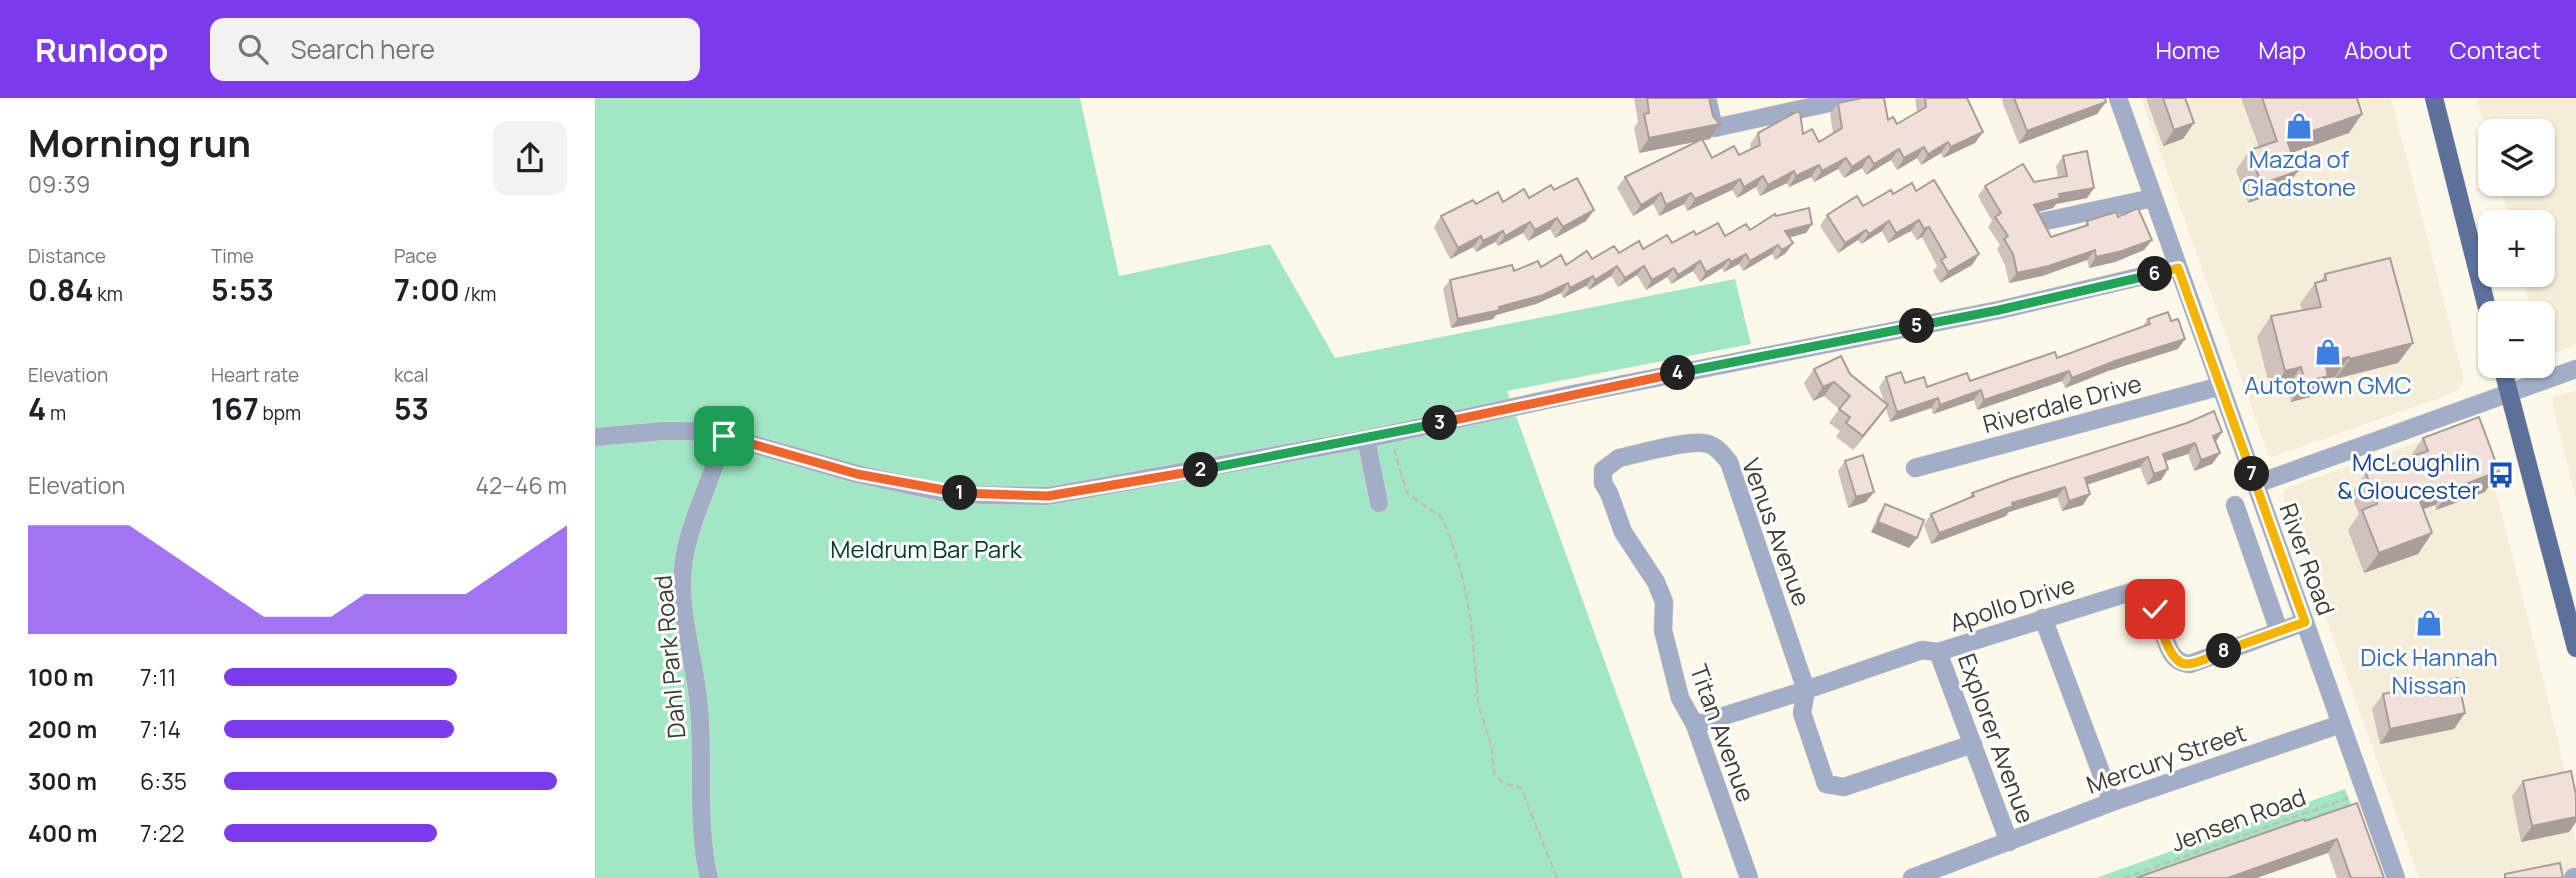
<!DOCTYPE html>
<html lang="en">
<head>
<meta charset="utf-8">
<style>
	:root { --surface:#fff; --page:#f2f2f2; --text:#202124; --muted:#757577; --accent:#7c3aed }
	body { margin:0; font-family:Manrope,sans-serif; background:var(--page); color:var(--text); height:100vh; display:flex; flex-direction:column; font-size:26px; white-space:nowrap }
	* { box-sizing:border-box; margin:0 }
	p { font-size:23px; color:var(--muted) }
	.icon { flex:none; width:38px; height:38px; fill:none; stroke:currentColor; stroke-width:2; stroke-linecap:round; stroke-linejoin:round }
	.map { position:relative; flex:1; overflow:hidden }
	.drawer { display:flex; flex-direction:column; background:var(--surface); width:595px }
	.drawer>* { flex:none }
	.buttons { position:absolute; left:1883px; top:21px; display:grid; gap:14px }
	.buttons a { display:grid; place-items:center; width:77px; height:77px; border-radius:14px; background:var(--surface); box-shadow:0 2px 5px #0004; font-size:35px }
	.pin { position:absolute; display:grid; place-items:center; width:60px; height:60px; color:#fff; margin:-30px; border-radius:14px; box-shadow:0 4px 10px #0006 }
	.km { position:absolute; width:35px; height:35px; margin:-18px; border-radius:50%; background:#222; color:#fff; font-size:19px; line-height:35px; text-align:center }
	.round { display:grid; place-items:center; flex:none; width:74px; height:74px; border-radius:14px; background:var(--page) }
	.head { display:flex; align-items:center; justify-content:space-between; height:119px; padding:0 28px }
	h1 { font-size:38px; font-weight:700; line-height:52px }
	.stats { display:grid; grid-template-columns:repeat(3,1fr); gap:10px; height:119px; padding:7px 28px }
	.stats div { display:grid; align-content:center }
	.stats b { font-size:30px; font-weight:700 }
	.stats small { font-size:19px; font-weight:400 }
	.stats p { font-size:19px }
	.chart { height:196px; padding:14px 28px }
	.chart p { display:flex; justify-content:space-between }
	.chart svg { width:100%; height:126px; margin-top:7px; fill:var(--accent); opacity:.7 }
	ul { padding:0 28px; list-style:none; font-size:23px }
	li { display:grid; grid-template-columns:112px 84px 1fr; align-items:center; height:52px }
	li i { height:18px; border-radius:9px; background:var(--accent) }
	header { display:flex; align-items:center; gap:42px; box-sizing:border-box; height:98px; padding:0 35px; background:var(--accent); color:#fff }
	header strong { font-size:33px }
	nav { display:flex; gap:38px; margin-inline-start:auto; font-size:24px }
	.search { width:490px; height:63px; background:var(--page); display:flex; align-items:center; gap:18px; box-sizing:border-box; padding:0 24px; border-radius:14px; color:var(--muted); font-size:26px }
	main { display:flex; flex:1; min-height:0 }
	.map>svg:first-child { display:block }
</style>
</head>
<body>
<header>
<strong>Runloop</strong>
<div class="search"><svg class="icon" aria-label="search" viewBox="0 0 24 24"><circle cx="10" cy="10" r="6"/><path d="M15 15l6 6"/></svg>Search here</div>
<nav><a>Home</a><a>Map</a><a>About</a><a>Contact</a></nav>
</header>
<main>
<section class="drawer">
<div class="head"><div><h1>Morning run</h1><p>09:39</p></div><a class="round"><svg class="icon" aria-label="share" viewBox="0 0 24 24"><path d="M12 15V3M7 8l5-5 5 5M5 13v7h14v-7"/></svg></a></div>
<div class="stats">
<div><p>Distance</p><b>0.84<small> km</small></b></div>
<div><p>Time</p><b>5:53</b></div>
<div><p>Pace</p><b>7:00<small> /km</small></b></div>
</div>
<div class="stats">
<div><p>Elevation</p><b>4<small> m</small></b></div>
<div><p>Heart rate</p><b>167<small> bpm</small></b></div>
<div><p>kcal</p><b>53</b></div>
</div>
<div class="chart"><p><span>Elevation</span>42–46 m</p>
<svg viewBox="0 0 160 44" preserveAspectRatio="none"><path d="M0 44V6L10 6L20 6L30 6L40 14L50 22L60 30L70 38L80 38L90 38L100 30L110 30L120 30L130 30L140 22L150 14L160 6V44z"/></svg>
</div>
<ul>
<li><b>100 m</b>7:11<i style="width:68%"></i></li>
<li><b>200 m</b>7:14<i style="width:67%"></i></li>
<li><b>300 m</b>6:35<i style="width:97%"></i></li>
<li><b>400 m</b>7:22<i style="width:62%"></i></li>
</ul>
</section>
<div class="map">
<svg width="1981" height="780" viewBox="0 0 1981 780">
	<rect width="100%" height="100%" fill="#fdf8e9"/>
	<g fill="#f4edd8">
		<path d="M1546 0H1796L1869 281 1865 290 1856 296 1677 359 1673 356Z"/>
		<path d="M1882 0H1981V247L1949 259 1948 215H1937L1927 177H1948V124H1914L1904 86H1948V33H1895V53Z"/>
		<path d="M1981 292V402L1957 305 1959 299Z"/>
		<path d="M1872 327 1886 333 1965 650 1981 746V780H1824L1688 400 1689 394 1694 389Z"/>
	</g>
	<g fill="#a2e7c5">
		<path d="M0 0H485L524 178 675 146 740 260 1140 181 1156 246 912 293 1088 780H0Z"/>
		<path d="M1750 691 1757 709 1557 780H1501Z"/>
	</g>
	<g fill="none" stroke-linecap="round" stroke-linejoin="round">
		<g stroke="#dad6c9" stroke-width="19">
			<g id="minor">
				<path d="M1112 0 1119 30 1257 0"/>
				<path d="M1523 0 1801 780"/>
				<path d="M1446 124 1558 100"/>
				<path d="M0 339 69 333H94L129 338 262 376 347 394 389 397 453 398 771 341 979 296 1404 212 1582 170"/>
				<path d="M771 341 784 405"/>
				<path d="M1320 370 1626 288"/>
				<path d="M1661 386 1981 271"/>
				<path d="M1640 407 1684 533"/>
				<path d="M1448 520 1517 704"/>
				<path d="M1343 554 1414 744"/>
				<path d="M1100 627 1211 592 1327 552 1343 554 1539 493C1575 501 1560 565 1595 566L1710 524"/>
				<path d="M114 780C101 728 109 664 104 609 100 560 81 510 89 461 96 419 118 380 129 338"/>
				<path d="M1154 780 1100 627 1085 600 1068 532 1069 504 1061 484 1028 434 1014 395 1008 385V372L1024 360C1043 356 1097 340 1113 346 1123 349 1128 357 1134 364L1211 592 1207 615 1231 686 1249 689 1378 646"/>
				<path d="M1317 780 1517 704 1746 626"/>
				<path d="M1978 780 1979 779"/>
			</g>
		</g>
		<g stroke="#dad6c9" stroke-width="19">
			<g id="major">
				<path d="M1839 0 1895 222"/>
				<path d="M1907 268 1981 550"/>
			</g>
		</g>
		<g stroke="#c2beb2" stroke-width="2.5" stroke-dasharray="7 3.5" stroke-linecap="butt">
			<path d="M799 351 812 395 846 419 855 438 867 478 876 522 883 604 897 651 899 676 908 685 926 690 962 780"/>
			<path d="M1529 780 1753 700"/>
		</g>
		<use href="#minor" stroke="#a2aec7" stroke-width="18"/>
		<use href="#major" stroke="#5c709b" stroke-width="18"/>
	</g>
	<g fill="#cfc1bb">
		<path d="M1039 0H1114L1118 18 1125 26 1115 41 1107 42 1117 60 1144 57 1156 51 1155 46 1163 35 1208 36 1224 44 1238 35 1235 16 1243 5 1293 22 1302 26 1322 14 1320 0H1373L1388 34 1380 45 1348 60 1346 55 1326 67 1322 60 1302 72 1296 62 1271 77 1267 70 1249 80 1243 71 1219 84 1216 79 1194 89 1192 85 1165 98 1161 89 1142 100 1137 92 1092 113 1089 106 1064 118 1058 106 1038 118 1022 90 1030 79 1102 43 1044 55 1039 30 1043 24Z"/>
		<path d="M1407 0H1510L1511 4 1502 16 1424 46 1408 6Z"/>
		<path d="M1551 0H1590L1588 41 1568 48Z"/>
		<path d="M1646 0H1766L1762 1 1754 35 1696 55 1689 92 1653 105 1641 72 1655 52 1664 49Z"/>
		<path d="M1468 58 1499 90 1492 100 1461 106 1458 110 1443 114 1456 139 1489 128 1492 123 1523 119 1557 142 1549 152 1520 164 1494 170 1492 162 1447 178 1414 185 1410 167 1402 151 1405 147 1393 129 1397 123 1383 98 1390 88 1439 84 1463 79 1461 68Z"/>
		<path d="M959 92 999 112 991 123 960 140 955 131 933 143 928 135 903 148 900 144 881 154 878 149 855 161 839 129 846 118 881 106 908 104 934 100Z"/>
		<path d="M1321 93 1384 156 1377 167 1345 185 1338 173 1342 168 1327 139 1322 142 1316 133 1293 145 1287 133 1266 146 1263 142 1243 155 1225 128 1232 117 1268 108 1298 96Z"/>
		<path d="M1217 126 1211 135 1194 140 1191 155 1180 162 1177 156 1148 173 1144 166 1129 174 1127 170 1105 184 1098 173 1076 186 1072 179 1051 192 1042 177 1023 189 1016 178 994 192 991 188 968 200 966 195 941 206 901 217 898 221 856 230 848 191 855 182 919 173 946 169 971 167 1077 145 1101 137 1130 138 1155 132Z"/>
		<path d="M1730 176 1818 245 1803 265 1740 281V279L1730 281 1719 298 1696 304 1692 289 1676 294 1662 239 1676 218 1707 212 1705 206 1720 185 1725 184Z"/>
		<path d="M1553 221 1583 251 1513 273 1470 290 1467 283 1382 312 1379 302 1338 316 1336 310 1295 324 1291 310 1258 352 1241 339 1245 333 1234 325 1244 311 1229 298 1218 303 1209 285 1219 271 1255 276 1289 303 1284 289 1291 279 1310 285 1332 289 1375 283 1462 260 1547 229Z"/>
		<path d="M1592 325 1620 344 1625 355 1617 366 1599 373 1593 356 1571 363 1573 371 1566 382 1552 387 1545 369 1492 387 1495 396 1488 407 1467 413 1462 399 1414 414 1411 418 1336 446 1329 427 1336 416 1374 400 1377 395Z"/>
		<path d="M1828 340 1890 394 1841 412 1840 407 1828 411 1837 435 1823 456 1769 475 1753 432 1764 416 1756 396 1771 375 1815 359Z"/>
		<path d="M1250 363 1271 404 1253 410 1243 373Z"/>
		<path d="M1290 406 1314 450 1276 434 1283 417Z"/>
		<path d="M1788 596 1859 631 1785 646 1777 611Z"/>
		<path d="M1928 683 1981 697V724L1974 734 1926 744 1917 698Z"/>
		<path d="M1762 705 1789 780H1742L1733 755 1710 723Z"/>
	</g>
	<g fill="#a99d99">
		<path d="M1511 4 1502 16 1424 46 1432 33Z"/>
		<path d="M1767 16 1754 35 1679 61 1692 42Z"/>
		<path d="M1599 25 1588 41 1568 48 1579 32Z"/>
		<path d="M1125 26 1115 41 1044 55 1054 40Z"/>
		<path d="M1388 34 1380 45 1348 60 1356 49Z"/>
		<path d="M1353 44 1346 55 1326 67 1333 56Z"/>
		<path d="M1329 49 1322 60 1302 72 1309 60Z"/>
		<path d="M1304 51 1296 62 1271 77 1279 66Z"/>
		<path d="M1274 58 1267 70 1249 80 1257 69Z"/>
		<path d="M1251 60 1243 71 1219 84 1227 73Z"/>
		<path d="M1224 67 1216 79 1194 89 1201 78Z"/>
		<path d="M1199 73 1192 85 1165 98 1173 87Z"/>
		<path d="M1703 73 1689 92 1653 105 1666 86Z"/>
		<path d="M1168 78 1161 89 1142 100 1149 89Z"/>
		<path d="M1145 81 1137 92 1092 113 1100 101Z"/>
		<path d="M1499 90 1492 100 1461 106 1458 110 1432 117 1439 107 1464 96Z"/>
		<path d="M1066 95 1058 106 1038 118 1046 107Z"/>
		<path d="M1096 95 1089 106 1064 118 1071 107Z"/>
		<path d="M999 112 991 123 960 140 968 129Z"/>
		<path d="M962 120 955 131 933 143 940 132Z"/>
		<path d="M1324 122 1316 133 1293 145 1301 135Z"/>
		<path d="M1294 123 1287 133 1266 146 1274 136Z"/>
		<path d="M935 124 928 135 903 148 910 138Z"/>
		<path d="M1217 126 1211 135 1183 142 1190 133Z"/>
		<path d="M1334 129 1327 139 1322 142 1329 131Z"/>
		<path d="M1271 132 1263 142 1243 155 1250 145Z"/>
		<path d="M908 133 900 144 881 154 888 143Z"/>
		<path d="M886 138 878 149 855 161 863 150Z"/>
		<path d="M1557 142 1549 152 1520 164 1494 170 1501 159Z"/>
		<path d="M1198 145 1191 155 1180 162 1187 152Z"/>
		<path d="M1183 147 1177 156 1148 173 1155 163Z"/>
		<path d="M1500 152 1492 162 1447 178 1414 185 1422 175Z"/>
		<path d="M1151 156 1144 166 1129 174 1136 164Z"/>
		<path d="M1384 156 1377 167 1345 185 1353 174Z"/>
		<path d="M1134 161 1127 170 1105 184 1111 174Z"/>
		<path d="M1105 163 1098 173 1076 186 1083 177Z"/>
		<path d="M1022 168 1016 178 994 192 1000 182Z"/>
		<path d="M1049 168 1042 177 1023 189 1030 180Z"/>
		<path d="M1079 170 1072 179 1051 192 1057 182Z"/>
		<path d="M998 178 991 188 968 200 975 190Z"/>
		<path d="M973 185 966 195 941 206 901 217 898 221 856 230 863 221 904 209Z"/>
		<path d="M1590 241 1583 251 1513 273 1470 290 1477 280 1520 263Z"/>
		<path d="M1818 245 1803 265 1740 281 1755 261Z"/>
		<path d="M1754 259 1740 279 1730 281 1719 298 1696 304 1710 284 1730 265Z"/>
		<path d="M1706 269 1692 289 1676 294 1690 273Z"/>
		<path d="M1474 273 1467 283 1382 312 1389 302Z"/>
		<path d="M1239 284 1229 298 1218 303 1228 289Z"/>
		<path d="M1386 292 1379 302 1338 316 1345 307Z"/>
		<path d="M1343 300 1336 310 1295 324 1302 314Z"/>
		<path d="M1293 307 1283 321 1258 352 1268 338Z"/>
		<path d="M1627 334 1620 345 1618 338Z"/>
		<path d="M1600 345 1593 356 1561 366 1568 356Z"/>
		<path d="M1625 355 1617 366 1599 373 1606 362Z"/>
		<path d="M1553 359 1545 369 1482 390 1490 380Z"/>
		<path d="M1573 371 1566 382 1552 387 1559 376Z"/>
		<path d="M1904 373 1890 394 1841 412 1856 392Z"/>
		<path d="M1854 387 1840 407 1809 418 1823 398Z"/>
		<path d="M1470 389 1462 399 1414 414 1411 418 1336 446 1344 435 1417 405Z"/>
		<path d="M1279 394 1271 404 1253 410 1261 399Z"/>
		<path d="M1495 396 1488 407 1467 413 1474 403Z"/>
		<path d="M1283 424 1322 440 1314 450 1276 434Z"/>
		<path d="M1837 435 1823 456 1769 475 1784 455Z"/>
		<path d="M1870 615 1859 631 1785 646 1795 631Z"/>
		<path d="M1981 719V724L1974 734 1926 744 1937 728Z"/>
		<path d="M1742 741 1733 755 1662 780H1633Z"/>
	</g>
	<g fill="#f1e0da" stroke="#a99d99" stroke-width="2">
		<path d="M1052 0H1114L1118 18 1125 26 1054 40 1049 16 1054 15Z"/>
		<path d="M1267 0H1289L1293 22 1298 19 1302 26 1331 9 1330 0H1372L1388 34 1356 49 1353 44 1333 56 1329 49 1309 60 1304 51 1279 66 1274 58 1257 69 1251 60 1227 73 1224 67 1201 78 1199 73 1173 87 1168 78 1149 89 1145 81 1100 101 1096 95 1071 107 1066 95 1046 107 1030 79 1107 41 1117 60 1139 48 1144 57 1165 47 1163 35 1201 14H1205L1208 36 1217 31 1224 44 1247 30 1243 5Z"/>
		<path d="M1419 0H1510L1511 4 1432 33Z"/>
		<path d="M1568 0H1590L1599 25 1579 32Z"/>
		<path d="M1667 0H1762L1767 16 1692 42 1703 73 1666 86 1655 52 1682 43Z"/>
		<path d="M1492 53 1499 90 1464 96 1465 100 1439 107 1456 139 1493 127 1492 123 1521 114 1523 119 1543 110 1557 142 1527 153 1501 159 1500 152 1454 168 1422 175 1418 156 1409 141 1413 138 1400 119 1406 115 1390 88 1428 66 1439 84 1472 78 1468 58Z"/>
		<path d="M982 80 999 112 968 129 962 120 940 132 935 124 910 138 908 133 888 143 886 138 863 150 846 118 878 102 881 106 903 94 908 104 929 91 934 100 956 87 959 92Z"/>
		<path d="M1339 82 1384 156 1353 174 1346 162 1351 159 1334 129 1329 131 1324 122 1301 135 1294 123 1274 136 1271 132 1250 145 1232 117 1262 98 1268 108 1296 92 1298 96 1317 85 1321 93Z"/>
		<path d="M1214 110 1217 126 1190 133 1198 145 1187 152 1183 147 1155 163 1151 156 1136 164 1134 161 1111 174 1105 163 1083 177 1079 170 1057 182 1049 168 1030 180 1022 168 1000 182 998 178 975 190 973 185 948 197 904 209 905 212 863 221 855 182 917 167 919 173 943 163 946 169 966 157 971 167 992 153 997 161 1019 148 1024 155 1044 143 1048 151 1072 137 1077 145 1099 133 1101 137 1123 125 1130 138 1151 126 1155 132 1180 116 1181 118Z"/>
		<path d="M1795 160 1818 245 1755 261 1754 259 1730 265 1733 278 1710 284 1706 269 1690 273 1676 218 1726 209 1720 185 1731 182 1730 176Z"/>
		<path d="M1573 214 1576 223 1583 221 1590 241 1520 263 1477 280 1474 273 1389 302 1386 292 1345 307 1343 300 1302 314 1291 279 1306 274 1310 285 1329 279 1332 289 1372 275 1375 283 1460 254 1462 260 1555 226 1553 221Z"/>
		<path d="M1246 258 1255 276 1293 307 1268 338 1251 325 1255 319 1244 311 1255 298 1239 284 1228 289 1219 271Z"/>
		<path d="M1619 313 1627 334 1618 338 1625 355 1606 362 1600 345 1568 356 1573 371 1559 376 1553 359 1490 380 1495 396 1474 403 1470 389 1417 405 1418 408 1344 435 1336 416 1379 398 1377 395 1418 380 1592 325Z"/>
		<path d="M1884 319 1904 373 1856 392 1854 387 1823 398 1837 435 1784 455 1767 412 1782 406 1771 375 1833 353 1828 340Z"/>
		<path d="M1268 357 1279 394 1261 399 1250 363Z"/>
		<path d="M1290 406 1329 422 1322 440 1283 424Z"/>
		<path d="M1863 580 1870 615 1795 631 1788 596Z"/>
		<path d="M1976 673 1981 697V719L1937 728 1928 683Z"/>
		<path d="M1762 705 1789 780H1756L1742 741 1633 780H1541L1709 721 1710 723Z"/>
		<path d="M1965 765 1968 780H1910V776Z"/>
	</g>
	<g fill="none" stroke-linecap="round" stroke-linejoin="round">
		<g stroke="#fff" stroke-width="14">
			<path id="split-1" d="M129 338 262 376 365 395"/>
		</g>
		<g stroke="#fff" stroke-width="14">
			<path id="split-2" d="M365 395 453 398 606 372"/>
		</g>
		<g stroke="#fff" stroke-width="14">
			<path id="split-3" d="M606 372 845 325"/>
		</g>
		<g stroke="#fff" stroke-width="14">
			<path id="split-4" d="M845 325 1083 275"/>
		</g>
		<g stroke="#fff" stroke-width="14">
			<path id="split-5" d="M1083 275 1322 228"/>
		</g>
		<g stroke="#fff" stroke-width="14">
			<path id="split-6" d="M1322 228 1404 212 1560 176"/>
		</g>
		<g stroke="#fff" stroke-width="14">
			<path id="split-7" d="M1560 176 1583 170 1657 376"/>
		</g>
		<g stroke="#fff" stroke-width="14">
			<path id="split-8" d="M1629 553 1710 524 1657 376"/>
		</g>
		<g stroke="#fff" stroke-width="14">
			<path id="split-9" d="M1560 511C1565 525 1573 566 1592 566 1604 566 1618 557 1629 553"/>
		</g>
		<use href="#split-1" stroke="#f0652b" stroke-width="9"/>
		<use href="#split-2" stroke="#f0652b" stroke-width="9"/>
		<use href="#split-3" stroke="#22a559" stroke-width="9"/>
		<use href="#split-4" stroke="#f0652b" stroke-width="9"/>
		<use href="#split-5" stroke="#22a559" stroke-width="9"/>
		<use href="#split-6" stroke="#22a559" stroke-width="9"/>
		<use href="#split-7" stroke="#f5b400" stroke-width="9"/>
		<use href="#split-8" stroke="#f5b400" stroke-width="9"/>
		<use href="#split-9" stroke="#f5b400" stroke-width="9"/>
	</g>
	<defs>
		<g id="shop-bare" transform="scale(2.1)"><path d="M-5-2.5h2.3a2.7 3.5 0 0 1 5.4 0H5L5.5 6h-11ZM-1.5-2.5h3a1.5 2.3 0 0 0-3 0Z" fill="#3f7fe0" stroke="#fff" stroke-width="2.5" paint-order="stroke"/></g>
		<g id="bus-bare" transform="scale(2.1)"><path d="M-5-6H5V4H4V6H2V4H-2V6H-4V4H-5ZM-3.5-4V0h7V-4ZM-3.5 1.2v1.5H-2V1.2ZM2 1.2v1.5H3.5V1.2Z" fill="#1a4fb4" stroke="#fff" stroke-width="2.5" paint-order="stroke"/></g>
	</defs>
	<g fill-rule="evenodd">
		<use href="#shop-bare" x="1704" y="28"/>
		<use href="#shop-bare" x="1733" y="254"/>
		<use href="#bus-bare" x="1906" y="377"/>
		<use href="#shop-bare" x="1834" y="525"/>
	</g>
	<g text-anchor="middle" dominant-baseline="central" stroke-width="6" stroke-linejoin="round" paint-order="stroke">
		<g font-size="24" fill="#366cbe" stroke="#fff">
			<text x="1704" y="60">Mazda of<tspan x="1704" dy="28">Gladstone</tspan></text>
			<text x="1733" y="286">Autotown GMC</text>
			<text x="1834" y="558">Dick Hannah<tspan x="1834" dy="28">Nissan</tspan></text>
		</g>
		<g font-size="24" fill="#3c3b35" stroke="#fff">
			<text transform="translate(1467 305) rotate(-15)">Riverdale Drive</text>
			<text transform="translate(1182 434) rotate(70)">Venus Avenue</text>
			<text transform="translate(1713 461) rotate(70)">River Road</text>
			<text transform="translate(1417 505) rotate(-18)">Apollo Drive</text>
			<text transform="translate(74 559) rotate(-95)">Dahl Park Road</text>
			<text transform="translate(1128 635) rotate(70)">Titan Avenue</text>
			<text transform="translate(1402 640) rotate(70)">Explorer Avenue</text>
			<text transform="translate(1571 660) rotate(-19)">Mercury Street</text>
			<text transform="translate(1643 721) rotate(-20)">Jensen Road</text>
		</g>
		<g font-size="24" fill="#164399" stroke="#fff" text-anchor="end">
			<text x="1885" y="363">McLoughlin<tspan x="1885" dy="28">&amp; Gloucester</tspan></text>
		</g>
		<g font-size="24" fill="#003c27" stroke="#fff">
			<text x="331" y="450">Meldrum Bar Park</text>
		</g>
	</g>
</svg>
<div class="buttons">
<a><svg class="icon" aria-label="layers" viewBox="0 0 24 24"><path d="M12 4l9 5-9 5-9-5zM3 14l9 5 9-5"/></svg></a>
<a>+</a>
<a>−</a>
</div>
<div class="pin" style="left:129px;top:338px;background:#1e9e55"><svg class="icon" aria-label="arrive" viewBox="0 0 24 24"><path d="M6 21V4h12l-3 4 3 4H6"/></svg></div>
<div class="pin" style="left:1560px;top:511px;background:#d93025"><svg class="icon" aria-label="check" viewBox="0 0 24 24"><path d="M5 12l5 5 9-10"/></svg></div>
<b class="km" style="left:365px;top:395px">1</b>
<b class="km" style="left:606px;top:372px">2</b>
<b class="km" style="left:845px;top:325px">3</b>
<b class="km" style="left:1083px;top:275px">4</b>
<b class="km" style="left:1322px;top:228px">5</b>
<b class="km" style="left:1560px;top:176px">6</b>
<b class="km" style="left:1657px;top:376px">7</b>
<b class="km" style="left:1629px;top:553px">8</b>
</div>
</main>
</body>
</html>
